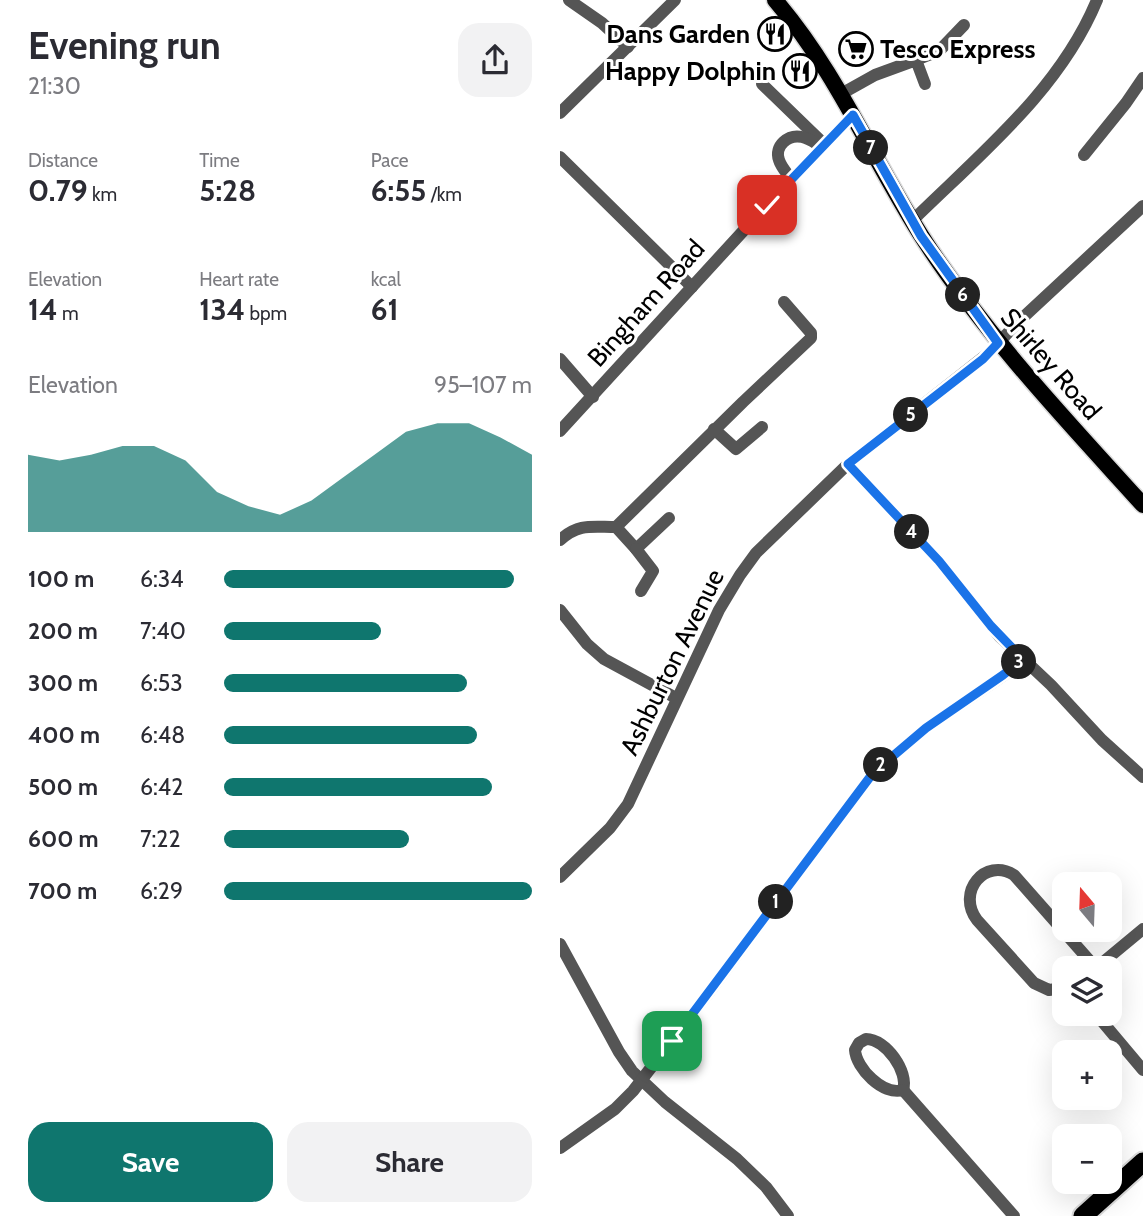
<!DOCTYPE html>
<html lang="en">
<head>
<meta charset="utf-8">
<style>
	:root { --surface:#fff; --page:#f2f2f3; --text:#2b2b33; --muted:#7c7c81; --accent:#0f766e }
	body { margin:0; font-family:Cabin,sans-serif; background:var(--page); color:var(--text); height:100vh; display:flex; flex-direction:column; font-size:26px; white-space:nowrap }
	* { box-sizing:border-box; margin:0 }
	p { font-size:23px; color:var(--muted) }
	.icon { flex:none; width:38px; height:38px; fill:none; stroke:currentColor; stroke-width:2; stroke-linecap:round; stroke-linejoin:round }
	.map { position:relative; flex:1; overflow:hidden }
	.sheet { display:flex; flex-direction:column; background:var(--surface); width:560px }
	.sheet>* { flex:none }
	.needle { width:46px; rotate:341deg }
	.buttons { position:absolute; left:492px; top:872px; display:grid; gap:14px }
	.buttons a { display:grid; place-items:center; width:70px; height:70px; border-radius:14px; background:var(--surface); box-shadow:0 7px 28px #0002; font-size:35px }
	.pin { position:absolute; display:grid; place-items:center; width:60px; height:60px; color:#fff; margin:-30px; border-radius:14px; box-shadow:0 4px 10px #0006 }
	.km { position:absolute; width:35px; height:35px; margin:-18px; border-radius:50%; background:#222; color:#fff; font-size:19px; line-height:35px; text-align:center }
	.round { display:grid; place-items:center; flex:none; width:74px; height:74px; border-radius:21px; background:var(--page) }
	.headline { display:flex; align-items:center; justify-content:space-between; height:119px; padding:0 28px }
	h1 { font-size:38px; font-weight:700; line-height:52px }
	.metrics { display:grid; grid-template-columns:repeat(3,1fr); gap:10px; height:119px; padding:7px 28px }
	.metrics div { display:grid; align-content:center }
	.metrics b { font-size:30px; font-weight:700 }
	.metrics small { font-size:19px; font-weight:400 }
	.metrics p { font-size:19px }
	.chart { height:196px; padding:14px 28px }
	.chart p { display:flex; justify-content:space-between }
	.chart svg { width:100%; height:126px; margin-top:7px; fill:var(--accent); opacity:.7 }
	.action { display:flex; gap:14px; margin-top:auto; padding:14px 28px }
	.action a { flex:1; height:80px; border-radius:21px; background:var(--accent); color:#fff; font-size:28px; font-weight:700; line-height:80px; text-align:center }
	.action a+a { background:var(--page); color:var(--text) }
	ul { padding:0 28px; list-style:none; font-size:23px }
	li { display:grid; grid-template-columns:112px 84px 1fr; align-items:center; height:52px }
	li i { height:18px; border-radius:9px; background:var(--accent) }
	main { display:flex; flex:1; min-height:0 }
	.map>svg:first-child { display:block }
</style>
</head>
<body>
<main>
<section class="sheet">
<div class="headline"><div><h1>Evening run</h1><p>21:30</p></div><a class="round"><svg class="icon" aria-label="share" viewBox="0 0 24 24"><path d="M12 15V3M7 8l5-5 5 5M5 13v7h14v-7"/></svg></a></div>
<div class="metrics">
<div><p>Distance</p><b>0.79<small> km</small></b></div>
<div><p>Time</p><b>5:28</b></div>
<div><p>Pace</p><b>6:55<small> /km</small></b></div>
</div>
<div class="metrics">
<div><p>Elevation</p><b>14<small> m</small></b></div>
<div><p>Heart rate</p><b>134<small> bpm</small></b></div>
<div><p>kcal</p><b>61</b></div>
</div>
<div class="chart"><p><span>Elevation</span>95–107 m</p>
<svg viewBox="0 0 160 44" preserveAspectRatio="none"><path d="M0 44V17L10 19L20 17L30 14L40 14L50 19L60 30L70 35L80 38L90 33L100 25L110 17L120 9L130 6L140 6L150 11L160 17V44z"/></svg>
</div>
<ul>
<li><b>100 m</b>6:34<i style="width:94%"></i></li>
<li><b>200 m</b>7:40<i style="width:51%"></i></li>
<li><b>300 m</b>6:53<i style="width:79%"></i></li>
<li><b>400 m</b>6:48<i style="width:82%"></i></li>
<li><b>500 m</b>6:42<i style="width:87%"></i></li>
<li><b>600 m</b>7:22<i style="width:60%"></i></li>
<li><b>700 m</b>6:29<i style="width:100%"></i></li>
</ul>
<div class="action"><a>Save</a><a>Share</a></div>
</section>
<div class="map">
<svg width="583" height="1216" viewBox="0 0 583 1216">
	<rect width="100%" height="100%" fill="#fff"/>
	<g fill="none" stroke-linecap="round" stroke-linejoin="round">
		<g stroke="#dbdbdb" stroke-width="19">
			<path id="major" d="M215 0C278 73 314 163 366 243 429 339 507 421 583 505"/>
		</g>
		<g stroke="#dbdbdb" stroke-width="23">
			<path id="highway" d="M523 1216 583 1162"/>
		</g>
		<g stroke="#555" stroke-width="12">
			<path d="M9 0 42 23 68 47"/>
			<path d="M356 60 379 51 404 25"/>
			<path d="M202 84 264 144"/>
			<path d="M281 94 315 75 356 60 365 84"/>
			<path d="M0 113 115 0"/>
			<path d="M524 155 566 103 583 78"/>
			<path d="M0 157 132 287"/>
			<path d="M231 179C227 173 221 167 219 160 214 146 228 134 242 137 247 138 252 141 257 144"/>
			<path d="M352 221C420 154 500 90 537 0"/>
			<path d="M0 359 33 397"/>
			<path d="M154 429 176 449 202 427"/>
			<path d="M0 431 207 205 293 115"/>
			<path d="M288 464 379 561 440 637 491 685 542 740 583 777"/>
			<path d="M109 518 76 549 56 527 183 402 251 338V333L224 302"/>
			<path d="M0 540C19 523 32 527 56 527"/>
			<path d="M76 549 93 571 81 591"/>
			<path d="M0 610 27 644 44 659 116 698"/>
			<path d="M0 877 50 828 68 804 159 610 180 575 196 553 288 464 430 352 458 322 583 206"/>
			<path d="M0 944 59 1052 72 1071 105 1102 177 1159 206 1187 228 1216"/>
			<path d="M536 968 583 929"/>
			<path d="M504 988 489 990 474 983 417 920C396 892 425 857 454 875L536 968"/>
			<path d="M535 1013 583 1070"/>
			<path d="M306 1039C326 1039 349 1072 343 1090 323 1096 296 1068 295 1050L299 1043Z"/>
			<path d="M343 1090 454 1216"/>
			<path d="M0 1148 55 1109 73 1091 147 995 313 773 366 728 444 675 463 659"/>
		</g>
		<use href="#major" stroke="#000" stroke-width="16"/>
		<use href="#highway" stroke="#000" stroke-width="19"/>
	</g>
	<g fill="none" stroke-linecap="round" stroke-linejoin="round">
		<g stroke="#fff" stroke-width="14">
			<path id="route" d="M112 1041 313 773 366 728 443 675 463 659 431 626 379 561 288 464 423 359 438 343 361 236 293 115 207 205"/>
		</g>
		<use href="#route" stroke="#1a73e8" stroke-width="9"/>
	</g>
	<defs>
		<g id="restaurant-ring" transform="scale(1.75)"><circle r="9.5" fill="#fff" stroke="#000" stroke-width="1.5"/><path d="M-5-6h1v4h1v-4h1v4h1v-4h1v5L-1.5 .5V6h-2V.5L-5-1ZM5-6V6H3V1.5H1.5Q1.5-4 5-6Z" fill="#000"/></g>
		<g id="supermarket-ring" transform="scale(1.75)"><circle r="9.5" fill="#fff" stroke="#000" stroke-width="1.5"/><path d="M-6-5.5h2.5l.6 2H6L4.5 2H-2.5L-4.4-4H-6ZM-1.5 3.2a1.3 1.3 0 1 0 .1 0ZM3 3.2a1.3 1.3 0 1 0 .1 0Z" fill="#000"/></g>
	</defs>
	<g fill-rule="evenodd">
		<use href="#restaurant-ring" x="215" y="34"/>
		<use href="#supermarket-ring" x="296" y="49"/>
		<use href="#restaurant-ring" x="240" y="71"/>
	</g>
	<g text-anchor="middle" dominant-baseline="central" stroke-width="6" stroke-linejoin="round" paint-order="stroke">
		<g font-size="26" font-weight="bold" fill="#000" stroke="#fff" text-anchor="end">
			<text x="190" y="34">Dans Garden</text>
			<text x="320" y="49" text-anchor="start">Tesco Express</text>
			<text x="216" y="71">Happy Dolphin</text>
		</g>
		<g font-size="26" fill="#000" stroke="#fff">
			<text transform="translate(86 303) rotate(-48)">Bingham Road</text>
			<text transform="translate(491 364) rotate(49)">Shirley Road</text>
			<text transform="translate(112 662) rotate(-64)">Ashburton Avenue</text>
		</g>
	</g>
</svg>
<div class="buttons">
<a><svg class="needle" viewBox="-14 -14 28 28"><path d="M0-13l5 13h-10z" fill="#e53935"/><path d="M0 13l5-13h-10z" fill="#7c7c81"/></svg></a>
<a><svg class="icon" aria-label="layers" viewBox="0 0 24 24"><path d="M12 4l9 5-9 5-9-5zM3 14l9 5 9-5"/></svg></a>
<a>+</a>
<a>−</a>
</div>
<div class="pin" style="left:112px;top:1041px;background:#1e9e55"><svg class="icon" aria-label="arrive" viewBox="0 0 24 24"><path d="M6 21V4h12l-3 4 3 4H6"/></svg></div>
<div class="pin" style="left:207px;top:205px;background:#d93025"><svg class="icon" aria-label="check" viewBox="0 0 24 24"><path d="M5 12l5 5 9-10"/></svg></div>
<b class="km" style="left:216px;top:902px">1</b>
<b class="km" style="left:321px;top:765px">2</b>
<b class="km" style="left:459px;top:662px">3</b>
<b class="km" style="left:352px;top:532px">4</b>
<b class="km" style="left:351px;top:415px">5</b>
<b class="km" style="left:403px;top:295px">6</b>
<b class="km" style="left:311px;top:148px">7</b>
</div>
</main>
</body>
</html>
